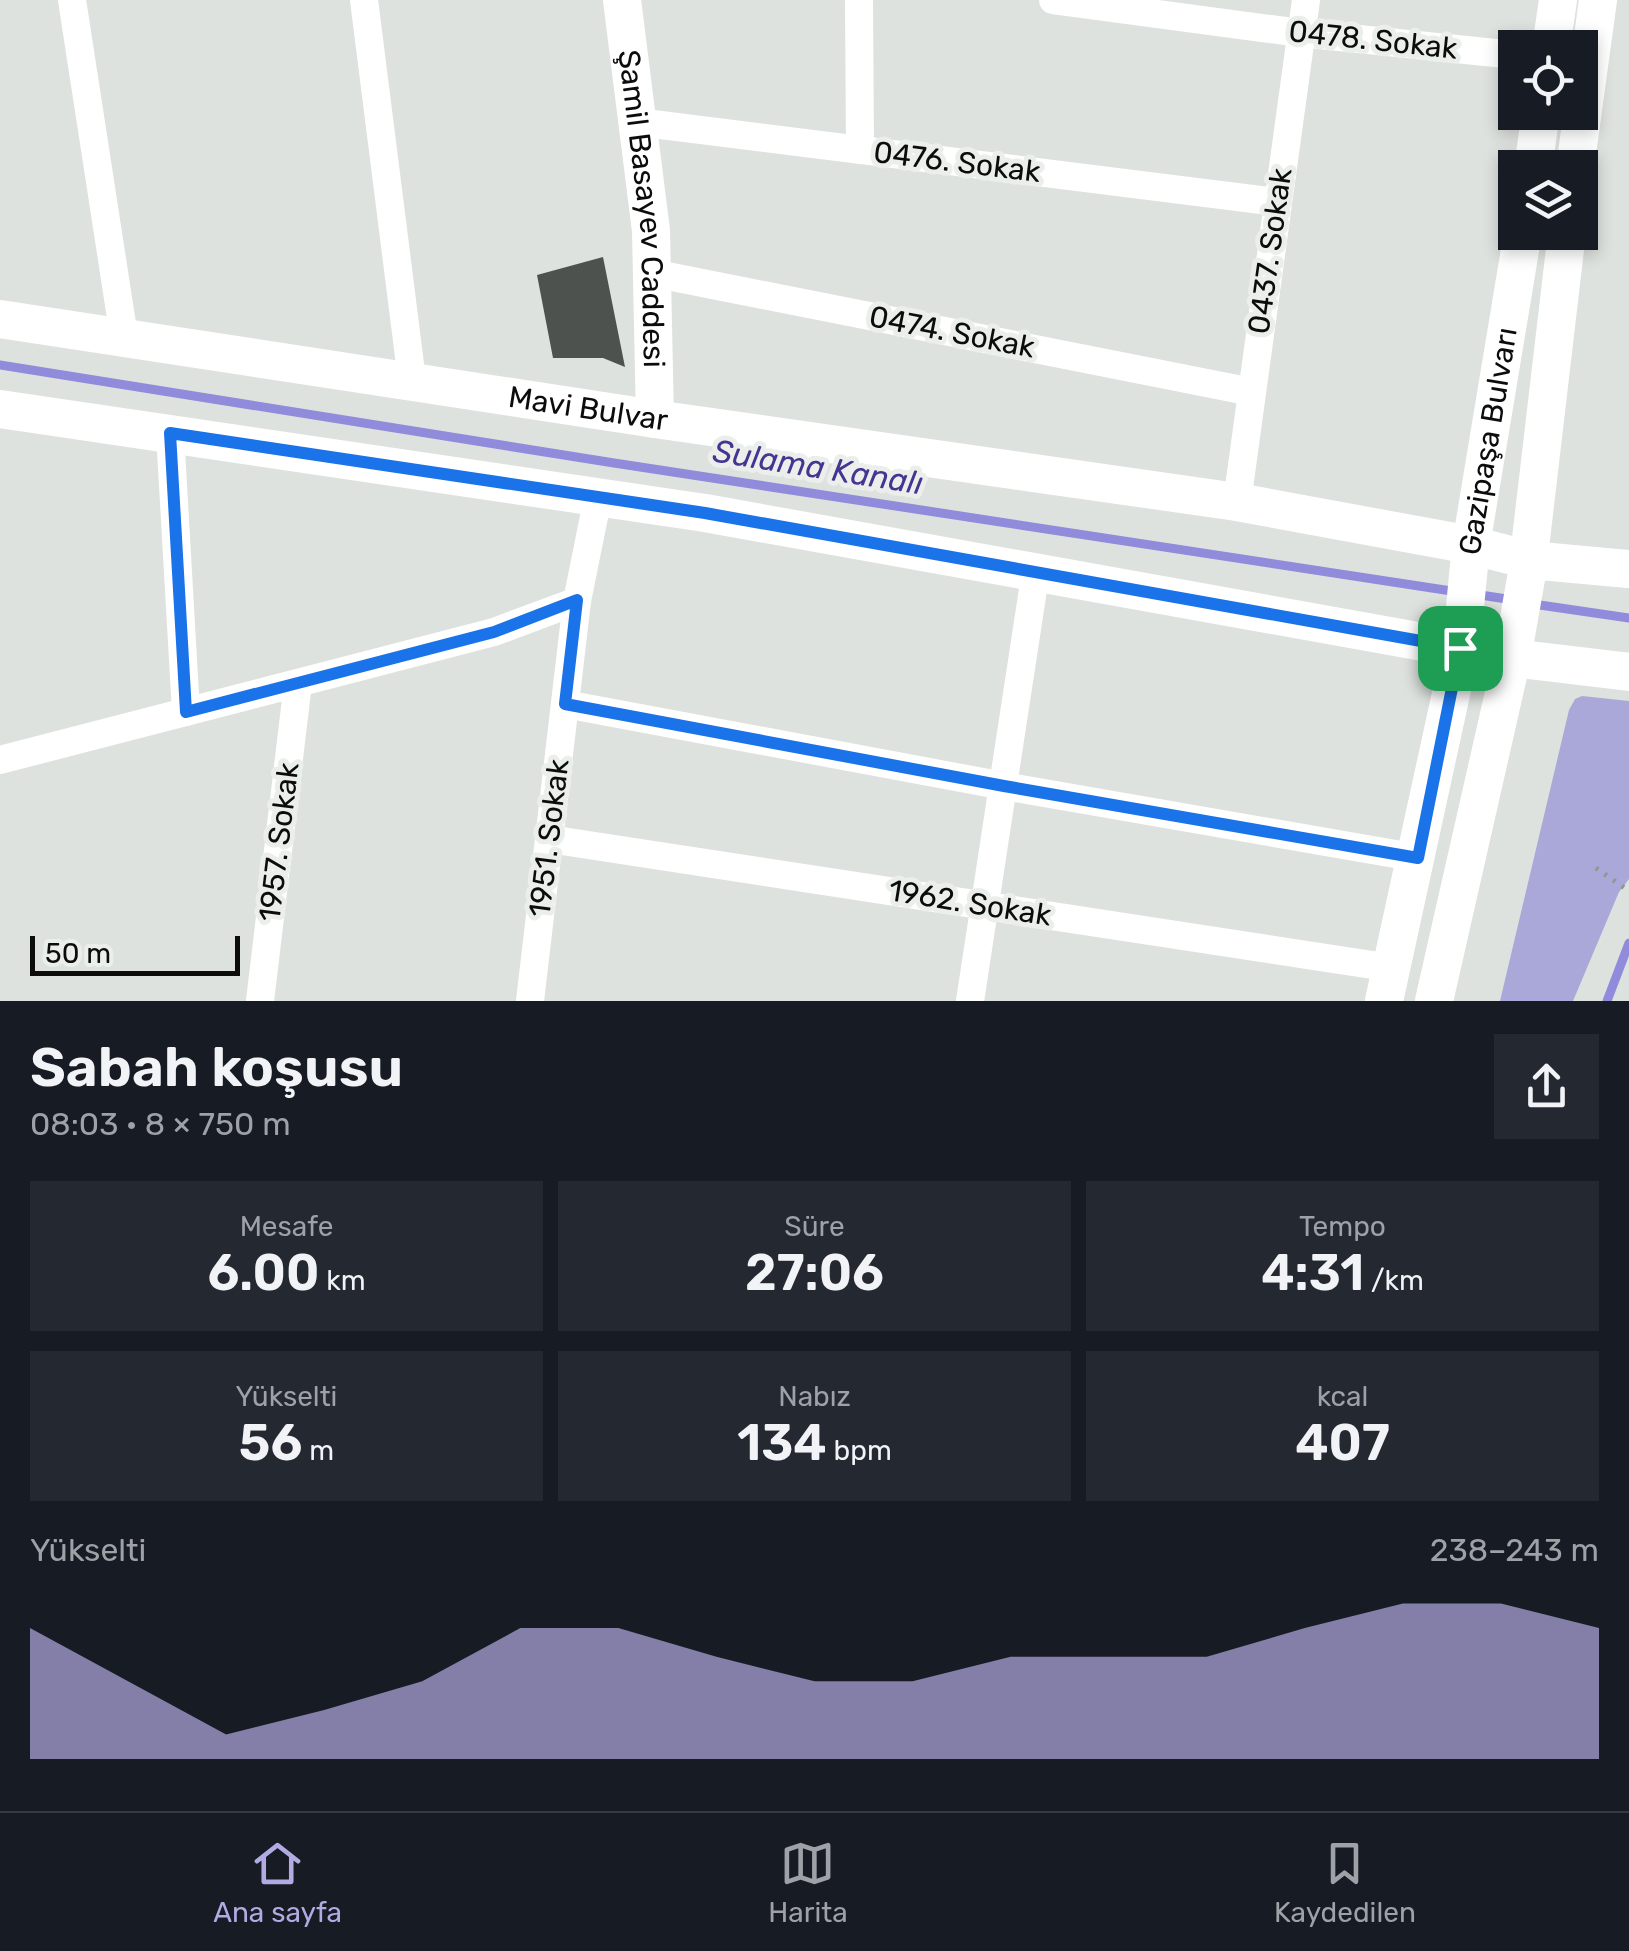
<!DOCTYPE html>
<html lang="tr">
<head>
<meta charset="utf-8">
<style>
	:root { --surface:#171b24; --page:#242831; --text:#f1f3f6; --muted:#9ea1a6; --line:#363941; --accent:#b2aae2 }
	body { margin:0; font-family:Rubik,sans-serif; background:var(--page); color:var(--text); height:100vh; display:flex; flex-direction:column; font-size:38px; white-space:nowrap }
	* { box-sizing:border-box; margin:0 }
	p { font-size:32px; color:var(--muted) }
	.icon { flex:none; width:55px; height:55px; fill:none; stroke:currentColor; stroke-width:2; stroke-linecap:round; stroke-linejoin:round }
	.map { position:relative; height:1001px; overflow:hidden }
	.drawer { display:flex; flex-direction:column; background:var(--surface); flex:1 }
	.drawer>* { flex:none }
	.tools { position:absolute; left:1498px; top:30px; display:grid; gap:20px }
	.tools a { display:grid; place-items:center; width:100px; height:100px; border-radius:0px; background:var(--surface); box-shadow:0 5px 15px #0003; font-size:50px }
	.scale { position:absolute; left:30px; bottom:25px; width:210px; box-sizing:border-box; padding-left:10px; border:5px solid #0b0c0b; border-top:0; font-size:28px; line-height:35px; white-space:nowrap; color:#0b0c0b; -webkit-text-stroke:8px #ebefeb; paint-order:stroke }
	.pin { position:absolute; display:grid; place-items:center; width:85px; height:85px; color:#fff; margin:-42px; border-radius:20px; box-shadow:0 5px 15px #0006 }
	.round { display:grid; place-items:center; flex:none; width:105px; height:105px; border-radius:0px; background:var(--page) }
	.summary { display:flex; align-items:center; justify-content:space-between; height:170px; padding:0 30px }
	h1 { font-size:55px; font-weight:600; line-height:75px }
	.stats { display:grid; grid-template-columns:repeat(3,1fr); gap:15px; height:170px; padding:10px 30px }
	.stats div { display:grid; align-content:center; border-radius:0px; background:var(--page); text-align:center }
	.stats b { font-size:50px; font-weight:600 }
	.stats small { font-size:28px; font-weight:400 }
	.stats p { font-size:28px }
	.chart { height:280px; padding:20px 30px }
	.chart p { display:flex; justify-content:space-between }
	.chart svg { width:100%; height:180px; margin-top:10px; fill:var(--accent); opacity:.7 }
	.tabs { display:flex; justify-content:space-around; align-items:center; height:140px; border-top:2px solid var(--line); background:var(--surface); font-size:28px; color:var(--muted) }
	.tabs a { display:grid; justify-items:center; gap:5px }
	.tabs .active { color:var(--accent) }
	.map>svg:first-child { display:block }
</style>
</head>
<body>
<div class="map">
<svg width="1629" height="1001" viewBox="0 0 1629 1001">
	<rect width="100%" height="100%" fill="#dee2de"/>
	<path fill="#a9a8d9" d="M1582 696 1629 701V879L1619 892 1573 1001H1500L1569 710 1575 699Z"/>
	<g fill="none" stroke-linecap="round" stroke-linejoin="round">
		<g stroke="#908bda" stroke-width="9">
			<path d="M0 365 614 463 1458 592"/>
			<path d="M1474 594 1513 600"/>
			<path d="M1533 604 1629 618"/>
			<path d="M1607 1001 1629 943"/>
		</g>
	</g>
	<path fill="#4e524e" d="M603 257 625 367 603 358H553L537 275Z"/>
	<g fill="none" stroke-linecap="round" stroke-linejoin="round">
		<path stroke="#929592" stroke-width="5" stroke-dasharray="2.5 8" stroke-linecap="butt" d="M1596 868 1629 891"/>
		<g stroke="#fff" stroke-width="28">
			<path d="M72 0 124 337"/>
			<path d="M364 0 412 380"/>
			<path d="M859 0 860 150"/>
			<path d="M1053 0 1300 33 1515 55"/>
			<path d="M637 122 1277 202"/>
			<path d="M652 273 1252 392"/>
			<path d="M170 433 186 712"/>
			<path d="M1237 502 1306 0"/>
			<path d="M565 704 1004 786 1418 858"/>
			<path d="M0 760 494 632 577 601"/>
			<path d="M549 839 1392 968"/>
			<path d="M260 1001 298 683"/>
			<path d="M530 1001 577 601 598 497"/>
			<path d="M970 1001 1036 570"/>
		</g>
		<g stroke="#fff" stroke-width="38">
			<path id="s1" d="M622 0 651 231 655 419"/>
			<path d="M1551 48 1558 0"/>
			<path d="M1533 168 1541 112"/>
			<path d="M1575 168 1598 0"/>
			<path id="s2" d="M0 319 655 419 1237 502 1471 545 1529 560 1629 569"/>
			<path d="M0 409 705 513 1512 658 1629 672"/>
			<path id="s3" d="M1384 1001 1461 648 1471 545 1523 232"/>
			<path d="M1434 1001 1512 658 1527 573 1567 232"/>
		</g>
	</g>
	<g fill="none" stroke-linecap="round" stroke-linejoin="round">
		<g stroke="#fff" stroke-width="20">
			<path id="route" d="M170 433 705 513 1460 648 1418 858 1004 786 565 704 577 600 494 632 186 712Z"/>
		</g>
		<use href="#route" stroke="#1a73e8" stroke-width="12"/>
	</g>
	<g text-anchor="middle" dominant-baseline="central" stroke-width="10" stroke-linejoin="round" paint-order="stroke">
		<g font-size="30" fill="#0b0c0b" stroke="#ebefeb">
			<text transform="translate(1373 40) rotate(6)">0478. Sokak</text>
			<text transform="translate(957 162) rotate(7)">0476. Sokak</text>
			<text stroke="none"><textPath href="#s1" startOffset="210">Şamil Basayev Caddesi</textPath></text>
			<text transform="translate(1270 251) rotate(-82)">0437. Sokak</text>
			<text transform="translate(952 332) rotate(11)">0474. Sokak</text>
			<text stroke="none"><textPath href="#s2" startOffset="595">Mavi Bulvar</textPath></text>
			<text stroke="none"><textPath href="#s3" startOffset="570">Gazipaşa Bulvarı</textPath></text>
			<text transform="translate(549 838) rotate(-83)">1951. Sokak</text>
			<text transform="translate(279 842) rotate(-83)">1957. Sokak</text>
			<text transform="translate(970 903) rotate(9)">1962. Sokak</text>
		</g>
		<g font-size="32" font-style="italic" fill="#453592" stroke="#ebefeb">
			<text transform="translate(818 467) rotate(9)">Sulama Kanalı</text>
		</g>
	</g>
</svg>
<div class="tools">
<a><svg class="icon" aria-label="locate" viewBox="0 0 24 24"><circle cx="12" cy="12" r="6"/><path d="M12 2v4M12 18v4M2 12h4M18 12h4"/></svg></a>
<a><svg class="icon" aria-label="layers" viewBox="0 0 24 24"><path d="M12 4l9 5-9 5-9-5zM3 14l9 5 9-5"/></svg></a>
</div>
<div class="scale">50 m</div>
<div class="pin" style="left:1460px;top:648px;background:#1e9e55"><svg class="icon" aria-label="arrive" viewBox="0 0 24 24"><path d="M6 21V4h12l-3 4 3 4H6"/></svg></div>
</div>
<section class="drawer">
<div class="summary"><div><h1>Sabah koşusu</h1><p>08:03 · 8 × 750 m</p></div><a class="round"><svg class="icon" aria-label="share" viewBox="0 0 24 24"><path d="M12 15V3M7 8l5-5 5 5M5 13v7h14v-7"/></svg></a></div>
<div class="stats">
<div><p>Mesafe</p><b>6.00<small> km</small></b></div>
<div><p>Süre</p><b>27:06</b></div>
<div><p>Tempo</p><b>4:31<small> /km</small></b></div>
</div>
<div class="stats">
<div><p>Yükselti</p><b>56<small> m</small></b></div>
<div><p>Nabız</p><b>134<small> bpm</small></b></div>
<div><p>kcal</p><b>407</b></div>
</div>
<div class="chart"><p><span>Yükselti</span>238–243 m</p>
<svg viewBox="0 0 160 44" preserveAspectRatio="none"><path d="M0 44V12L10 25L20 38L30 32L40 25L50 12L60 12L70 19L80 25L90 25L100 19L110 19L120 19L130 12L140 6L150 6L160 12V44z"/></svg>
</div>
</section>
<nav class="tabs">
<a class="active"><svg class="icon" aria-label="home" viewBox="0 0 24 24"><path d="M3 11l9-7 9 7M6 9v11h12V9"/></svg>Ana sayfa</a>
<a><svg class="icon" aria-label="map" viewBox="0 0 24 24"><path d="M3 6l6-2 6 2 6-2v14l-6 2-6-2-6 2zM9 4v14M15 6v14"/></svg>Harita</a>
<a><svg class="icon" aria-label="saved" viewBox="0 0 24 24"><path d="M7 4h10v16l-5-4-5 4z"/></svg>Kaydedilen</a>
</nav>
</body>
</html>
